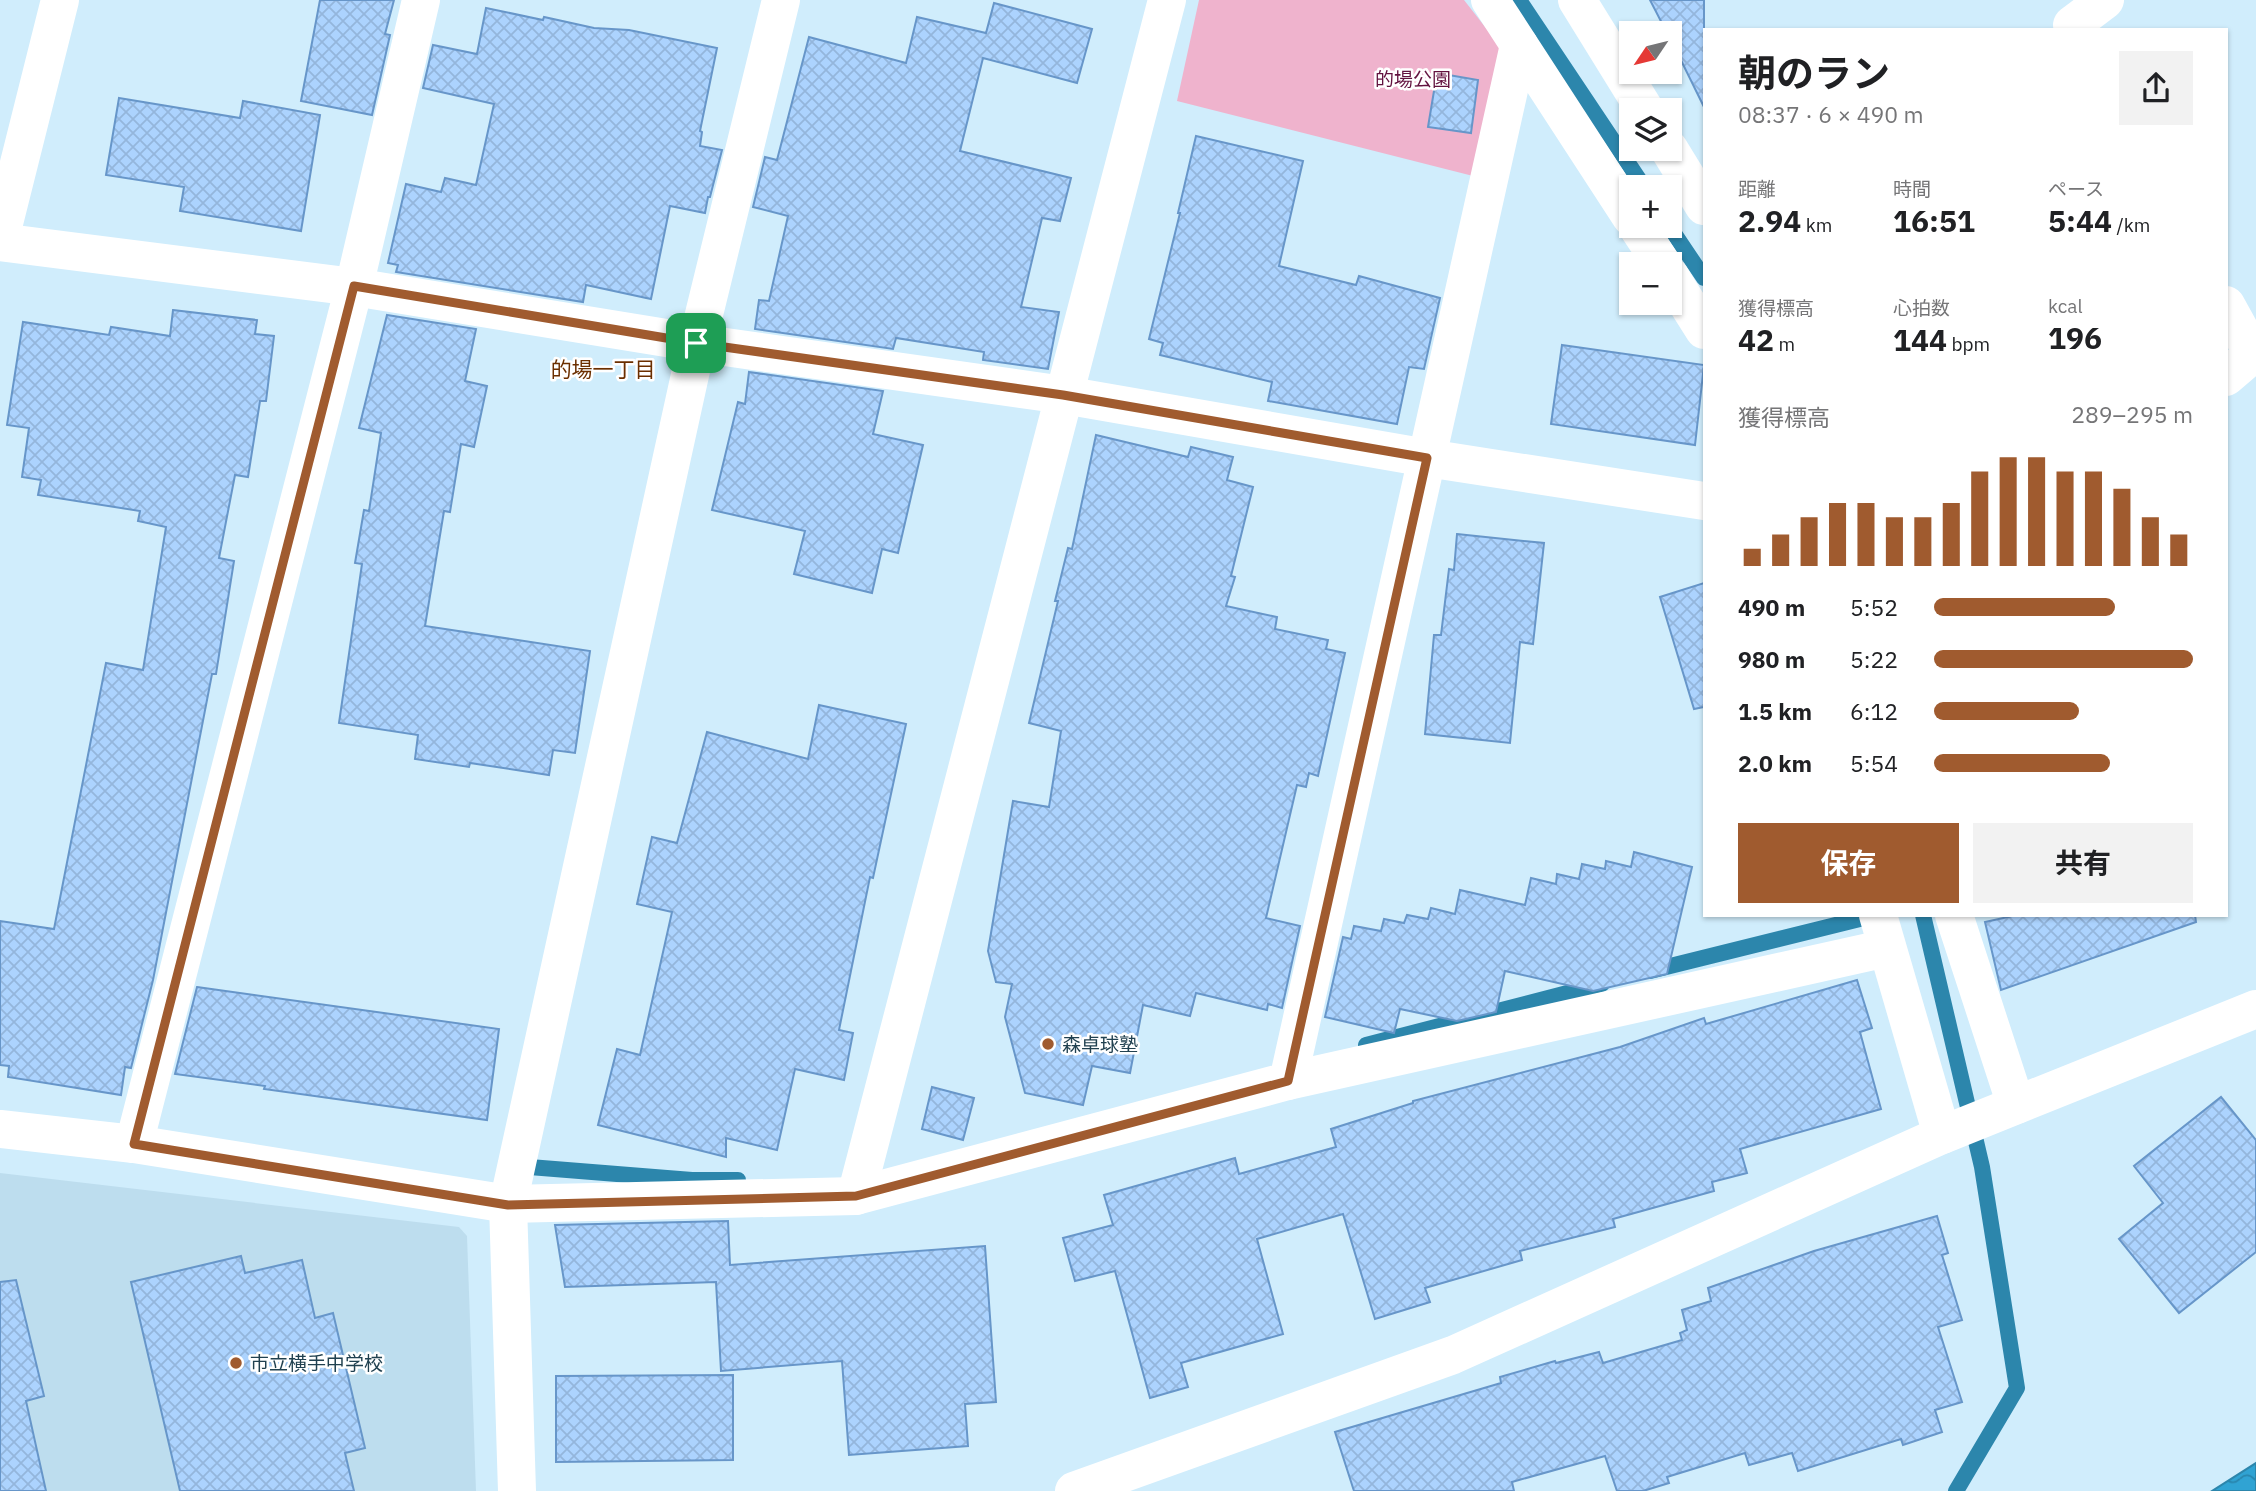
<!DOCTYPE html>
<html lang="ja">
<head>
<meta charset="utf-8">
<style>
	:root { --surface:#fff; --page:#f2f2f2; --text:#202124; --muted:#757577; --accent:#a05b2f }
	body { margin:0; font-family:"IBM Plex Sans","Noto Sans JP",sans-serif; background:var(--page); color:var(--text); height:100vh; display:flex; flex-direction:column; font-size:26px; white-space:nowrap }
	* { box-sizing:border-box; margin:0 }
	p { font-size:23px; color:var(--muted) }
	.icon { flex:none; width:38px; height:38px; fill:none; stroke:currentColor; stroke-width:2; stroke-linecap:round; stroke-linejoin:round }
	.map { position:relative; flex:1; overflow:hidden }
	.panel { position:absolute; left:1703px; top:28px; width:525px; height:889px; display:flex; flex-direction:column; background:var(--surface); border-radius:0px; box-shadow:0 2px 5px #0004 }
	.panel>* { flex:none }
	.needle { width:46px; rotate:235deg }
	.tools { position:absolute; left:1619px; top:21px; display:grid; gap:14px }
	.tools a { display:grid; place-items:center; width:63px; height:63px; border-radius:0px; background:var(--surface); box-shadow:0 2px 5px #0004; font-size:35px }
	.pin { position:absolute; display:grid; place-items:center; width:60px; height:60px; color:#fff; margin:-30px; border-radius:14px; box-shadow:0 4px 10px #0006 }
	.round { display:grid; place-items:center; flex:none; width:74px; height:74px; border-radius:0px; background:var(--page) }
	.summary { display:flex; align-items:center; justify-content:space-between; height:119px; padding:0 35px }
	h1 { font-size:38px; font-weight:700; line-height:52px }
	.figures { display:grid; grid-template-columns:repeat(3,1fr); gap:10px; height:119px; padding:7px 35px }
	.figures div { display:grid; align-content:center }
	.figures b { font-size:30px; font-weight:700 }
	.figures small { font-size:19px; font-weight:400 }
	.figures p { font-size:19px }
	.chart { height:196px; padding:14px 35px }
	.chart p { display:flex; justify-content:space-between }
	.chart svg { width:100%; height:126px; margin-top:7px; stroke:var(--accent); stroke-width:6 }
	.action { display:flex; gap:14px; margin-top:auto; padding:14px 35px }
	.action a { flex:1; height:80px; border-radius:0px; background:var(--accent); color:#fff; font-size:28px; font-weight:700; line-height:80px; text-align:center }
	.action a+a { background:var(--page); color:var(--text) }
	ul { padding:0 35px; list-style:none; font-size:23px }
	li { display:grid; grid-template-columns:112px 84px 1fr; align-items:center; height:52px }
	li i { height:18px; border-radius:9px; background:var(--accent) }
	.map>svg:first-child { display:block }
</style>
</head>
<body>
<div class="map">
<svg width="2256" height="1491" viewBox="0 0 2256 1491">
	<defs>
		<pattern id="water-waves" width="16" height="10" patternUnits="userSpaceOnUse" patternTransform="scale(1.75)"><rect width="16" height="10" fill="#30a3d3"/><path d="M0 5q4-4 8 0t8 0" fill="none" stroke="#2886ae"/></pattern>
		<pattern id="building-cross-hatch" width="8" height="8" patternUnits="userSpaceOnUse" patternTransform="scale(1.75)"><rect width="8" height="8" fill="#acd3fe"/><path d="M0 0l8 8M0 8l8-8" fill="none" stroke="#94b6dc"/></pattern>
	</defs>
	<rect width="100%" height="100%" fill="#d0edfc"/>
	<path fill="#bdddee" d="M0 1173 459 1227 467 1236 476 1491H0Z"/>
	<path fill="#efb3cd" d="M1199 0H1464L1500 46 1477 177 1177 101Z"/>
	<path fill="url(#water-waves)" stroke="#2c86ac" stroke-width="2" d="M2256 1463V1491H2212Z"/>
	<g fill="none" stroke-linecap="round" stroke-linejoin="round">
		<g stroke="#2c86ac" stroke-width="16">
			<path d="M1519 0 1644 187"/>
			<path d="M1669 226 1704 278"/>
			<path d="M1923 915 1982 1167 2017 1388 1956 1491"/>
			<path d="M1650 971 1876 915"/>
			<path d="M1366 1045 1602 984"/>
			<path d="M517 1166 692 1180H738"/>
		</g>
	</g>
	<g fill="url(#building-cross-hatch)" stroke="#6796c9" stroke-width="2">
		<path d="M320 0H394L385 34 390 35 372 115 301 101Z"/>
		<path d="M1650 0H1704V107L1670 38V33H1667Z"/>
		<path d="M994 3 1092 29 1077 83 983 58 960 151 1071 178 1060 221 1042 218 1021 307 1059 312 1048 369 983 360 984 352 896 338 893 349 755 329 759 300 769 301 788 216 753 207 765 157 777 160 809 37 906 63 917 17 986 33Z"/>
		<path d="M486 8 543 20 544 17 594 28 629 30 717 48 700 131 702 132 700 146 722 150 710 197H708L705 213 670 206 651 299 586 285 583 302 396 272 398 265 388 263 406 184 441 192 445 178 476 185 494 104 423 88 433 45 477 54Z"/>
		<path d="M1437 73 1478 80 1471 133 1428 127Z"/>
		<path d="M119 98 240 118 243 101 320 115 301 231 180 211 184 187 106 175Z"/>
		<path d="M1196 136 1303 161 1279 266 1356 285 1359 276 1440 298 1424 369 1409 367 1397 424 1268 401 1272 382 1160 355 1163 343 1149 339 1180 213H1178Z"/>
		<path d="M173 310 257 320 255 334 274 336 266 401H260L248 477 235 475 219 558 234 561 216 674H212L153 980 131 1068 125 1067 121 1095 8 1077 9 1066 0 1065V921L54 929 106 663 143 670 166 527 138 521 140 511 38 495 41 480 22 477 29 428 7 425 23 322 109 335 111 327 170 336Z"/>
		<path d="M387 315 476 329 465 381 487 386 474 447 461 444 450 512 444 511 425 626 590 651 575 753 553 750 549 775 470 763 469 767 415 759 418 735 339 723 362 564 355 563 364 510 369 511 381 433 359 428Z"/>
		<path d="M1562 345 1704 365 1695 445 1551 424Z"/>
		<path d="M749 372 883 391 873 434 923 445 898 553 882 549 872 593 794 574 805 531 712 510 738 402 745 404Z"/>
		<path d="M1096 435 1188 457 1191 447 1233 457 1227 480 1253 487 1231 576 1235 577 1226 606 1277 617 1275 629 1328 640 1326 649 1345 653 1318 776 1309 773 1306 787 1297 785 1266 918 1300 926 1282 1008 1268 1004 1267 1010 1196 993 1190 1016 1143 1005 1130 1073 1092 1066 1083 1105 1025 1093 1005 1017 1012 984 996 982 988 951 1013 801 1049 807 1061 731 1029 723 1058 601H1055L1068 548 1072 549Z"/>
		<path d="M1457 534 1544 543 1533 644 1520 642 1510 743 1425 734 1434 635H1441L1449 569 1454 570Z"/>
		<path d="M1704 583V707L1694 709 1660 597Z"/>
		<path d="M819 705 906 724 873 878 870 877 839 1030 853 1033 844 1080 795 1069 777 1150 726 1138V1157L598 1125 617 1049 640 1055 672 912 637 904 652 837 677 843 707 732 808 759Z"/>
		<path d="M1634 852 1692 867 1667 974 1593 991 1505 971 1496 1012 1457 1021 1400 1009 1394 1033 1325 1017 1343 937 1351 939 1354 926 1381 931 1384 919 1404 923 1407 915 1428 919 1431 908 1455 914 1460 890 1525 905 1531 878 1556 884 1557 874 1579 879 1582 864 1605 869 1606 861 1631 867Z"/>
		<path d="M2017 915H2195L2196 922 2001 990 1985 922Z"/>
		<path d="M1857 980 1872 1028 1860 1032 1881 1109 1740 1149 1747 1173 1712 1182 1714 1191 1613 1219 1615 1227 1520 1251 1522 1260 1425 1288 1430 1302 1375 1319 1343 1214 1257 1239 1283 1334 1181 1363 1188 1387 1150 1398 1115 1271 1075 1281 1063 1238 1113 1225 1104 1195 1235 1158 1239 1174 1336 1147 1331 1129 1413 1103V1101L1620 1047 1704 1018 1706 1024Z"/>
		<path d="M197 987 499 1029 487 1120 264 1089 265 1086 175 1074Z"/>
		<path d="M932 1087 974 1098 963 1140 922 1129Z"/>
		<path d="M2221 1097 2256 1140V1252L2179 1313 2119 1239 2163 1203 2134 1166Z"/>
		<path d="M1937 1216 1948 1253 1942 1255 1962 1320 1938 1327 1962 1402 1935 1410 1942 1432 1903 1445 1901 1439 1798 1471 1792 1453 1749 1465 1745 1453 1667 1477 1669 1483 1643 1491H1617L1605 1456 1512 1482 1514 1491H1354L1335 1432 1501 1383 1500 1377 1555 1361 1556 1363 1599 1352 1603 1363 1682 1340 1680 1333 1687 1330 1682 1310 1711 1301 1708 1288 1814 1251Z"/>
		<path d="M728 1221 730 1265 985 1246 996 1402 965 1404 968 1446 849 1455 842 1361 721 1371 716 1282 565 1287 555 1225Z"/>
		<path d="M241 1256 245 1273 302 1260 315 1318 333 1313 365 1448 345 1453 354 1491H180L131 1282Z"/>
		<path d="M16 1280 44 1396 26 1401 46 1491H0V1282Z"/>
		<path d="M733 1375V1460L556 1462V1376Z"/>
	</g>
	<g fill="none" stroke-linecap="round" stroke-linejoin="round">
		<g stroke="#fff" stroke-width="38">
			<path d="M1490 0 1631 217"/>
			<path d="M1577 0 1645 110"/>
			<path d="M2072 25 2105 0"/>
			<path d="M1669 149 1704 206"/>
			<path d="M1637 226 1662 264"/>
			<path d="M0 239 60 0"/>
			<path d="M0 242 354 287 697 343 1064 395 1427 458 1704 501"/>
			<path d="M1670 276 1704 330"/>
			<path d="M2226 305 2253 354"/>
			<path d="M2226 377 2256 351"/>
			<path d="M1878 915 1942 1135"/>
			<path d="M1954 915 2016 1105"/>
			<path d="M1288 1081 1519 45"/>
			<path d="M0 1129 134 1144 508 1204 856 1196 1288 1081 1887 948"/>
			<path d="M134 1144 354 287 421 0"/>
			<path d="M856 1196 1167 0"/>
			<path d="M517 1491 508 1204 697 343 781 0"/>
			<path d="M1074 1491 1453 1355 1942 1135 2256 1009"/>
		</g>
	</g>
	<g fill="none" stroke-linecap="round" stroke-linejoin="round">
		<g stroke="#fff" stroke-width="14">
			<path id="route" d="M354 286 696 343 1063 395 1427 458 1288 1081 856 1196 508 1205 134 1144Z"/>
		</g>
		<use href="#route" stroke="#a05b2f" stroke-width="9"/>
	</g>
	<g fill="#a05b2f" stroke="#fff" stroke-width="2.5">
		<circle cx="1048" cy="1044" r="7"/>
		<circle cx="236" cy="1363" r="7"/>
	</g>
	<g text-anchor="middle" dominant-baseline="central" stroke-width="5" stroke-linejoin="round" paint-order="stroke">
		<g font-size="19" fill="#62123f" stroke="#fff">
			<text x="1413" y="79">的場公園</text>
		</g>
		<g font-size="19" fill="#214150" stroke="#fff" text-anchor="start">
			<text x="1062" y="1044">森卓球塾</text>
			<text x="250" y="1363">市立横手中学校</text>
		</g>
		<g font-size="21" fill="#6b2f00" stroke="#fff">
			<text x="603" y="369">的場一丁目</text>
		</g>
	</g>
</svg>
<div class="tools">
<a><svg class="needle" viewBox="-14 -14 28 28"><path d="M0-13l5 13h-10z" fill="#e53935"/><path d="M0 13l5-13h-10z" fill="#757577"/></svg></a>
<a><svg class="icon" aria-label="layers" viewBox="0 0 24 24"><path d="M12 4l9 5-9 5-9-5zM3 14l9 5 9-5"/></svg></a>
<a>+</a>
<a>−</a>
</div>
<div class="pin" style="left:696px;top:343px;background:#1e9e55"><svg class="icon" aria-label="arrive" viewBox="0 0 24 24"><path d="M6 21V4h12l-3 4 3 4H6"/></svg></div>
<section class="panel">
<div class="summary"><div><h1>朝のラン</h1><p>08:37 · 6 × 490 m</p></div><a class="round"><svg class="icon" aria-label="share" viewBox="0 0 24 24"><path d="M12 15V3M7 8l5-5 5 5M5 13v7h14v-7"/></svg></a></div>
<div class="figures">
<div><p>距離</p><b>2.94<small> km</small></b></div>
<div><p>時間</p><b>16:51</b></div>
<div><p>ペース</p><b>5:44<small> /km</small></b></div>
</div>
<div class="figures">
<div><p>獲得標高</p><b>42<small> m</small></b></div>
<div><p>心拍数</p><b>144<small> bpm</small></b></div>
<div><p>kcal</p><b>196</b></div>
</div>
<div class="chart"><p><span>獲得標高</span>289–295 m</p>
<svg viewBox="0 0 160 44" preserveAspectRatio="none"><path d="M5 44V38M15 44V33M25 44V27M35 44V22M45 44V22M55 44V27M65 44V27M75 44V22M85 44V11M95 44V6M105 44V6M115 44V11M125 44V11M135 44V17M145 44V27M155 44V33"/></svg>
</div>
<ul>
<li><b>490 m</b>5:52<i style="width:70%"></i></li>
<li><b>980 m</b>5:22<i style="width:100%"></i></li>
<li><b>1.5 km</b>6:12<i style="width:56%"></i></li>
<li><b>2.0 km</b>5:54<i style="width:68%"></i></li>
</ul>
<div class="action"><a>保存</a><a>共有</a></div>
</section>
</div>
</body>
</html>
